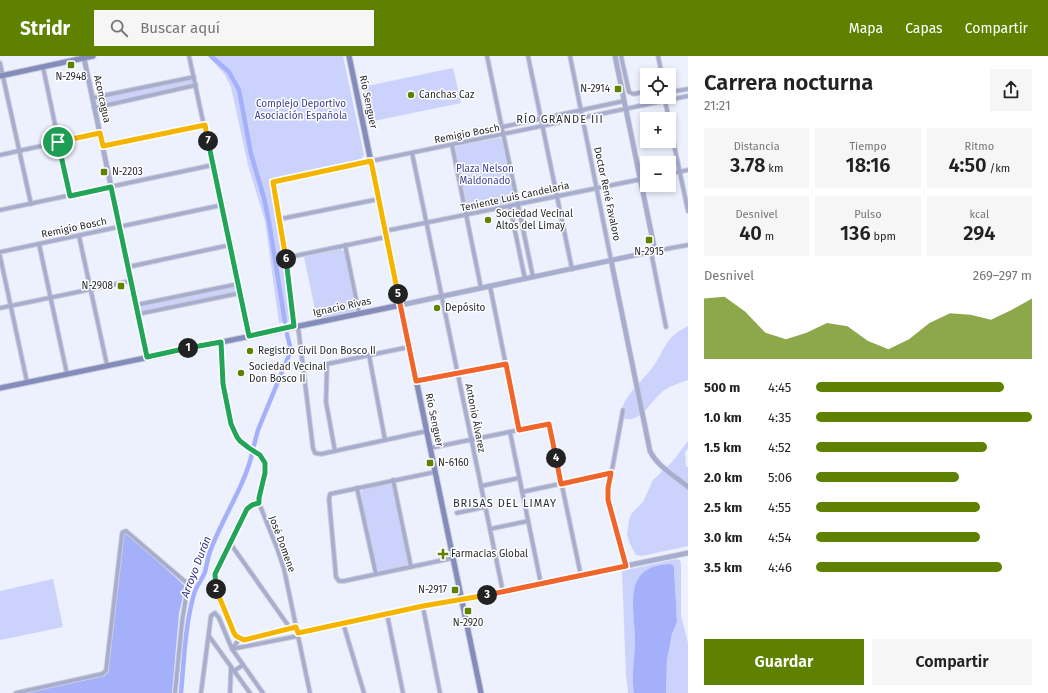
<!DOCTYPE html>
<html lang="es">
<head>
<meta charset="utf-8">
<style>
	:root { --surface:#fff; --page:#f6f6f6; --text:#222; --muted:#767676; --accent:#5e8200 }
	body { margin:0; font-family:"Fira Sans",sans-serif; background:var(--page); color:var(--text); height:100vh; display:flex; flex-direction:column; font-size:15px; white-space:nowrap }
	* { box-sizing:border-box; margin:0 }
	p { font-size:13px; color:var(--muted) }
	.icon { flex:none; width:22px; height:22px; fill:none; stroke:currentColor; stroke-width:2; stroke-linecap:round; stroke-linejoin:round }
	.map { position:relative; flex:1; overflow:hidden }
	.drawer { display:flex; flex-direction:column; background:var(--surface); width:360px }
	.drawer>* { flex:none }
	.controls { position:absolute; left:640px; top:12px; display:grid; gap:8px }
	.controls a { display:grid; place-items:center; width:36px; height:36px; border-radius:0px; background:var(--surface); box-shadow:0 2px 6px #0003; font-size:20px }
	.pin { position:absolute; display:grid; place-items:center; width:34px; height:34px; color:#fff; margin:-17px; border:2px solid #fff; border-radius:50%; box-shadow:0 1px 4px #0007 }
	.km { position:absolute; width:20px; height:20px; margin:-10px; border-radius:50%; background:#222; color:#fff; font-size:11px; line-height:20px; text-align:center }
	.round { display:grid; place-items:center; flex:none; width:42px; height:42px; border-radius:0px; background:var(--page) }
	.overview { display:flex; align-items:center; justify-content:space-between; height:68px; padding:0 16px }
	h1 { font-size:22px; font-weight:600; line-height:30px }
	.figures { display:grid; grid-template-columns:repeat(3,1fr); gap:6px; height:68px; padding:4px 16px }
	.figures div { display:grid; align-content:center; border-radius:0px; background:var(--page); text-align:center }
	.figures b { font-size:20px; font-weight:600 }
	.figures small { font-size:11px; font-weight:400 }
	.figures p { font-size:11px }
	.chart { height:112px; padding:8px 16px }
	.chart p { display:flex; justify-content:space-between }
	.chart svg { width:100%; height:72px; margin-top:4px; fill:var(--accent); opacity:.7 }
	.primary-button { display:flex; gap:8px; margin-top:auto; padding:8px 16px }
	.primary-button a { flex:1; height:46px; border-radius:0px; background:var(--accent); color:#fff; font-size:16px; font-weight:600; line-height:46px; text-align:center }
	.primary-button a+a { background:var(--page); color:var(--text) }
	ul { padding:0 16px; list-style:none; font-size:13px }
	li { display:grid; grid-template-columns:64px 48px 1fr; align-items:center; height:30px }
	li i { height:10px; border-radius:5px; background:var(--accent) }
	header { display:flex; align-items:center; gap:24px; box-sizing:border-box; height:56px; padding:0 20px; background:var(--accent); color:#fff }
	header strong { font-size:19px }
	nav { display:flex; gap:22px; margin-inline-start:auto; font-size:14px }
	.search { width:280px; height:36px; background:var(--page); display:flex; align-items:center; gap:10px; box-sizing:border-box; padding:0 14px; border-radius:0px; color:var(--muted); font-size:15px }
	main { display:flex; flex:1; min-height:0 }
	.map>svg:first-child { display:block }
</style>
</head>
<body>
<header>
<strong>Stridr</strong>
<div class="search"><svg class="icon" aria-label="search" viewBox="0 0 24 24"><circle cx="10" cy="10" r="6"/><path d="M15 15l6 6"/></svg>Buscar aquí</div>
<nav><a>Mapa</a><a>Capas</a><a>Compartir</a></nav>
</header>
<main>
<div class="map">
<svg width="688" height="637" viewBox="0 0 688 637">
	<rect width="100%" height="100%" fill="#edf0fd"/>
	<g fill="#cbd3fc">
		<path d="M208 0H343L364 99 361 103 269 123 278 171 290 265 279 267 265 165 248 109 231 31 225 19Z"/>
		<path d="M453 12 461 47 369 66 362 31Z"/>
		<path d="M190 23 193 24V28L100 49 96 46 98 43Z"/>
		<path d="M498 82H500L502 85 515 146 513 147 471 156 468 154 455 92 458 90Z"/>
		<path d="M340 193 342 194 344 196 356 253 353 256 317 263 304 201Z"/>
		<path d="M234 230H236L238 233 235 236 144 256 140 253 142 250Z"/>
		<path d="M688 270V324C679 327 670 330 662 336 652 344 638 371 622 361 618 344 643 325 652 312 659 303 663 292 670 283 675 277 681 274 688 270Z"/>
		<path d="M688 385V392L685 397 686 411H688V490L642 500 636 499 630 488 627 479 629 464 632 457 643 446 653 424 672 406Z"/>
		<path d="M389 428 393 429 408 507 405 511 380 515 376 512 361 436 364 433Z"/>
		<path d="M676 503 680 504 681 508V559L688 587V637H666L667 604 672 578 677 566 674 512 670 508C622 510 635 551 635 584 635 602 632 619 634 637H628L626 619 622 515Z"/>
		<path d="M53 523 63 571 0 584V535Z"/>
	</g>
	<g fill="#a4b0fa">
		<path d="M124 477 128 478 185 530 179 558 172 637H25L104 620 108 617 123 478Z"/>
		<path d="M670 508 673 509 674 512 677 566 672 578 667 604 666 637H634C631 619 635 602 635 584 635 551 621 510 670 508Z"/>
	</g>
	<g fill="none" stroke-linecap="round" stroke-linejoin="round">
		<g stroke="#a4b0fa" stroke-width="4.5">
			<path d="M211 0 229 16 239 34 251 98 264 142 269 166 285 266"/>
			<path d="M253 393 258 374 289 299 290 290 287 278"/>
			<path d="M181 637C184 604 185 570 194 538 196 530 202 524 205 516 207 508 208 500 211 493 223 461 244 431 252 398"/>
		</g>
		<g stroke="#caccd8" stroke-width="5.5">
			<g id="minor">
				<path d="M189 0 249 280"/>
				<path d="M487 0 533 221"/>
				<path d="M528 0 572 213"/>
				<path d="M570 0 611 204"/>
				<path d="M621 0 629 36 634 38 647 35"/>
				<path d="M658 0 662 19"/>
				<path d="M0 7 31 148"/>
				<path d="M43 11 70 140"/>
				<path d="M669 32 676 35 688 33"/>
				<path d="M92 42 194 21"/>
				<path d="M665 45 669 63"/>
				<path d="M94 52 196 29"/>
				<path d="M669 65 688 155"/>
				<path d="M502 71 624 45"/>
				<path d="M452 89 481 232"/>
				<path d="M103 90 205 69"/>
				<path d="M412 97 503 536"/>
				<path d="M0 99 100 77"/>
				<path d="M669 118 688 114"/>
				<path d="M510 151 525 223"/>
				<path d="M0 154 213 109"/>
				<path d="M280 163 379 143"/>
				<path d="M385 175 647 122"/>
				<path d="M79 180 107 309"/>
				<path d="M39 188 67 318"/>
				<path d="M345 189 359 257"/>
				<path d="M655 195 688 189"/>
				<path d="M0 196 222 149"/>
				<path d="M651 196 666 271"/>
				<path d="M0 200 27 326"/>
				<path d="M285 202 386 181"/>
				<path d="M128 211 230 189"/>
				<path d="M490 230 519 374"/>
				<path d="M136 249 238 228"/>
				<path d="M0 252 131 225"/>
				<path d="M138 258 240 237"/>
				<path d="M294 270 281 169 273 128 274 125 688 40"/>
				<path d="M298 270 313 392 315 397 321 398 427 375"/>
				<path d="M221 286C221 313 222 358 237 381 245 392 262 395 265 408 268 421 258 434 259 447L277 492 284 513 310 637"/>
				<path d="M369 299 385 384"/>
				<path d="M327 308 326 346 335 395"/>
				<path d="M303 313 409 291"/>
				<path d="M416 325 506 308"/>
				<path d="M623 354 608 436 610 452 626 510"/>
				<path d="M510 376 541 528"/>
				<path d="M430 392 549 368 581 520"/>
				<path d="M435 416 330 438 329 443 336 521 339 525H344L453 502"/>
				<path d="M393 424 411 511"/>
				<path d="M481 430 519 422"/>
				<path d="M357 432 376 518"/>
				<path d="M522 436 611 417"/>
				<path d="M259 447 252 449 247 453C240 467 214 511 214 524 214 538 229 564 234 577L237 581 244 583 296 571"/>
				<path d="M457 457 485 451"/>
				<path d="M490 473 528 465"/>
				<path d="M230 487 290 572"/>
				<path d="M423 551 440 637"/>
				<path d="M387 558 403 637"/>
				<path d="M343 567 364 637"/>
				<path d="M298 577 423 551 462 544"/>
				<path d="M209 580 250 637"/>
				<path d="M232 593 298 580"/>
				<path d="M232 593 240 582"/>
				<path d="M234 615 243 609"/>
				<path d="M16 637 102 618 106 615 122 478 123 476 126 475 188 528 182 566 175 637"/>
				<path d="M201 637 211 560 215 557 219 562 232 593 263 637"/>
				<path d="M230 637 231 612"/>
			</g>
		</g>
		<g stroke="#caccd8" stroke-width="6">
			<g id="tertiary">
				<path d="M84 2 147 301"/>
				<path d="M611 204 650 395C657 410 675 420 688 431"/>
				<path d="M401 249 655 195 615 0"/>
				<path d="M462 544 688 497"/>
			</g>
		</g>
		<g stroke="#caccd8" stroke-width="7">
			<g id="secondary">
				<path d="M349 0 481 637"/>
				<path d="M0 20 93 0"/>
				<path d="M0 332 401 249"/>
			</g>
		</g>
		<use href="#minor" stroke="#a7adce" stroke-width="3.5"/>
		<use href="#tertiary" stroke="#a7adce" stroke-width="4.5"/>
		<use href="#secondary" stroke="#848cbc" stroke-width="5"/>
	</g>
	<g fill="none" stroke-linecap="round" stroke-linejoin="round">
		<g stroke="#fff" stroke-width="8">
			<path id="split-1" d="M58 86 70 140 111 131 147 301 188 292"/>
		</g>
		<g stroke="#fff" stroke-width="8">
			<path id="split-2" d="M188 292 221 286 223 328 231 368 237 381 240 385 249 392 260 399 265 407V417L259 442V447L252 449 247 453 215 518 216 533"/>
		</g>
		<g stroke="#fff" stroke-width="8">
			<path id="split-3" d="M216 533 234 577 236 580 244 584 296 571 298 577 423 550 487 539"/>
		</g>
		<g stroke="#fff" stroke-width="8">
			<path id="split-4" d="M487 539 626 510 608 444V432L611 417 561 428 556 402"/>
		</g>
		<g stroke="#fff" stroke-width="8">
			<path id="split-5" d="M398 238 416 325 506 308 519 374 549 368 556 402"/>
		</g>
		<g stroke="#fff" stroke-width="8">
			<path id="split-6" d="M286 203 273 126 371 105 398 238"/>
		</g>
		<g stroke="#fff" stroke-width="8">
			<path id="split-7" d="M208 85 249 280 294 270 286 203"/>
		</g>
		<g stroke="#fff" stroke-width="8">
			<path id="split-8" d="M58 86 100 77 103 90 205 69 208 85"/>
		</g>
		<use href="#split-1" stroke="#22a559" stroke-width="5"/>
		<use href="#split-2" stroke="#22a559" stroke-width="5"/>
		<use href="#split-3" stroke="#f5b400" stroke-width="5"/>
		<use href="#split-4" stroke="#f0652b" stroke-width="5"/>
		<use href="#split-5" stroke="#f0652b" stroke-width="5"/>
		<use href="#split-6" stroke="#f5b400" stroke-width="5"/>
		<use href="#split-7" stroke="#22a559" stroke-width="5"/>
		<use href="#split-8" stroke="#f5b400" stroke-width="5"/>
	</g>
	<g fill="#5e8200" stroke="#fff" stroke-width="1.5">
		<rect x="67" y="5" width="8" height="8" rx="2"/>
		<rect x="614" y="29" width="8" height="8" rx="2"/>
		<circle cx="411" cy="39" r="4"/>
		<rect x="100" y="112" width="8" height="8" rx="2"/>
		<circle cx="488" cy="164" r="4"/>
		<rect x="645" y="180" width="8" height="8" rx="2"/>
		<rect x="117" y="226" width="8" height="8" rx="2"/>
		<circle cx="437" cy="252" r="4"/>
		<circle cx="250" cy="295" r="4"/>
		<circle cx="241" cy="317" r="4"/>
		<rect x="426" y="403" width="8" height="8" rx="2"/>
		<path d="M441 492h4v4h4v4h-4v4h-4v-4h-4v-4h4z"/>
		<rect x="451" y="530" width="8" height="8" rx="2"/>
		<rect x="464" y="551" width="8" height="8" rx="2"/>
	</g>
	<g text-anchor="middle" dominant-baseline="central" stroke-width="3" stroke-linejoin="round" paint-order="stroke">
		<g font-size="10" fill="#292a30" stroke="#fff" text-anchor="start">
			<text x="71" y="21" text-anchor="middle">N-2948</text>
			<text x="610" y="33" text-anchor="end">N-2914</text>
			<text x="419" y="39">Canchas Caz</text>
			<text x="112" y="116">N-2203</text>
			<text x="496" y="158">Sociedad Vecinal<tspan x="496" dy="12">Altos del Limay</tspan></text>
			<text x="649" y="196" text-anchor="middle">N-2915</text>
			<text x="113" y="230" text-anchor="end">N-2908</text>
			<text x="445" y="252">Depósito</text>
			<text x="258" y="295">Registro Civil Don Bosco II</text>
			<text x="249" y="311">Sociedad Vecinal<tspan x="249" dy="12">Don Bosco II</tspan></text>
			<text x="438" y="407">N-6160</text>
			<text x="451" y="498">Farmacias Global</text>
			<text x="447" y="534" text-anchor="end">N-2917</text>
			<text x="468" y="567" text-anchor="middle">N-2920</text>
		</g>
		<g font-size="10" fill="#292a30" stroke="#fff">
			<text transform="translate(102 43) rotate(78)">Aconcagua</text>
			<text transform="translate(368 46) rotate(78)">Río Senguer</text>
			<text transform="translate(467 78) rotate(-11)">Remigio Bosch</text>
			<text transform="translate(607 138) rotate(78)">Doctor René Favaloro</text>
			<text transform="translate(515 141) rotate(-12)">Teniente Luis Candelaria</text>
			<text transform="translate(74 172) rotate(-12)">Remigio Bosch</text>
			<text transform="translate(342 251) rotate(-12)">Ignacio Rivas</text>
			<text transform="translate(475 362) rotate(79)">Antonio Álvarez</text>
			<text transform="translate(434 364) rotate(78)">Río Senguer</text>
			<text transform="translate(282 488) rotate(70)">José Domene</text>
		</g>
		<g font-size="10" fill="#3b3f93" stroke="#fff">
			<text x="301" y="48">Complejo Deportivo<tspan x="301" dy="12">Asociación Española</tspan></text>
			<text x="485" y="113">Plaza Nelson<tspan x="485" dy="12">Maldonado</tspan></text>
		</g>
		<g font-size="11" letter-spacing="1" fill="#2c2e3a" stroke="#fff">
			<text x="560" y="63">RÍO GRANDE III</text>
			<text x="505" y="447">BRISAS DEL LIMAY</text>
		</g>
		<g font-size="11" font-style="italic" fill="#2f3084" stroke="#fff">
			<text transform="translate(196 511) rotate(-69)">Arroyo Durán</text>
		</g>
	</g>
</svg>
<div class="controls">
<a><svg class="icon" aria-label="locate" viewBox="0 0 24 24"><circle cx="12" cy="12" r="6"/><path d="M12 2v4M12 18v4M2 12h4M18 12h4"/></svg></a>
<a>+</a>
<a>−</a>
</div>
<div class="pin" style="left:58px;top:86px;background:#1e9e55"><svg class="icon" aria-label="arrive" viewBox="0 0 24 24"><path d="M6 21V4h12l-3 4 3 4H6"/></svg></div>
<b class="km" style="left:188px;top:292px">1</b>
<b class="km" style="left:216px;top:533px">2</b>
<b class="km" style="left:487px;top:539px">3</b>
<b class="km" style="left:556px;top:402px">4</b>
<b class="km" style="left:398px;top:238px">5</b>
<b class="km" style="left:286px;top:203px">6</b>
<b class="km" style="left:208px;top:85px">7</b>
</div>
<section class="drawer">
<div class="overview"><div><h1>Carrera nocturna</h1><p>21:21</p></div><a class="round"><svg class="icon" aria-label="share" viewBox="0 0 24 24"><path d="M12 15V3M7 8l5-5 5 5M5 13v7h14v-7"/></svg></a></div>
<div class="figures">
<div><p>Distancia</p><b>3.78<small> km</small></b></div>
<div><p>Tiempo</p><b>18:16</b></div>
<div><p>Ritmo</p><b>4:50<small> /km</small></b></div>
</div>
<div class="figures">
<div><p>Desnivel</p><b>40<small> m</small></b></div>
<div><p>Pulso</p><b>136<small> bpm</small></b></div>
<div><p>kcal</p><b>294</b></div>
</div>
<div class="chart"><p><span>Desnivel</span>269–297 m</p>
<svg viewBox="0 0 160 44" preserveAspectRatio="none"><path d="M0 44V7L10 6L20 15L30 28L40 32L50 28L60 22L70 24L80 33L90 38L100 32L110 22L120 16L130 17L140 20L150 14L160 7V44z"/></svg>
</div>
<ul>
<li><b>500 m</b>4:45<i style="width:87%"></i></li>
<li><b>1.0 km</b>4:35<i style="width:100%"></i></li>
<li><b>1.5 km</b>4:52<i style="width:79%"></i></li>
<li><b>2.0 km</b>5:06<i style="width:66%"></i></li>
<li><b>2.5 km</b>4:55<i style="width:76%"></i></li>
<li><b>3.0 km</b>4:54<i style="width:76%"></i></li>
<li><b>3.5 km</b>4:46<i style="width:86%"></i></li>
</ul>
<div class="primary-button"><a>Guardar</a><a>Compartir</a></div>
</section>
</main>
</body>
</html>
